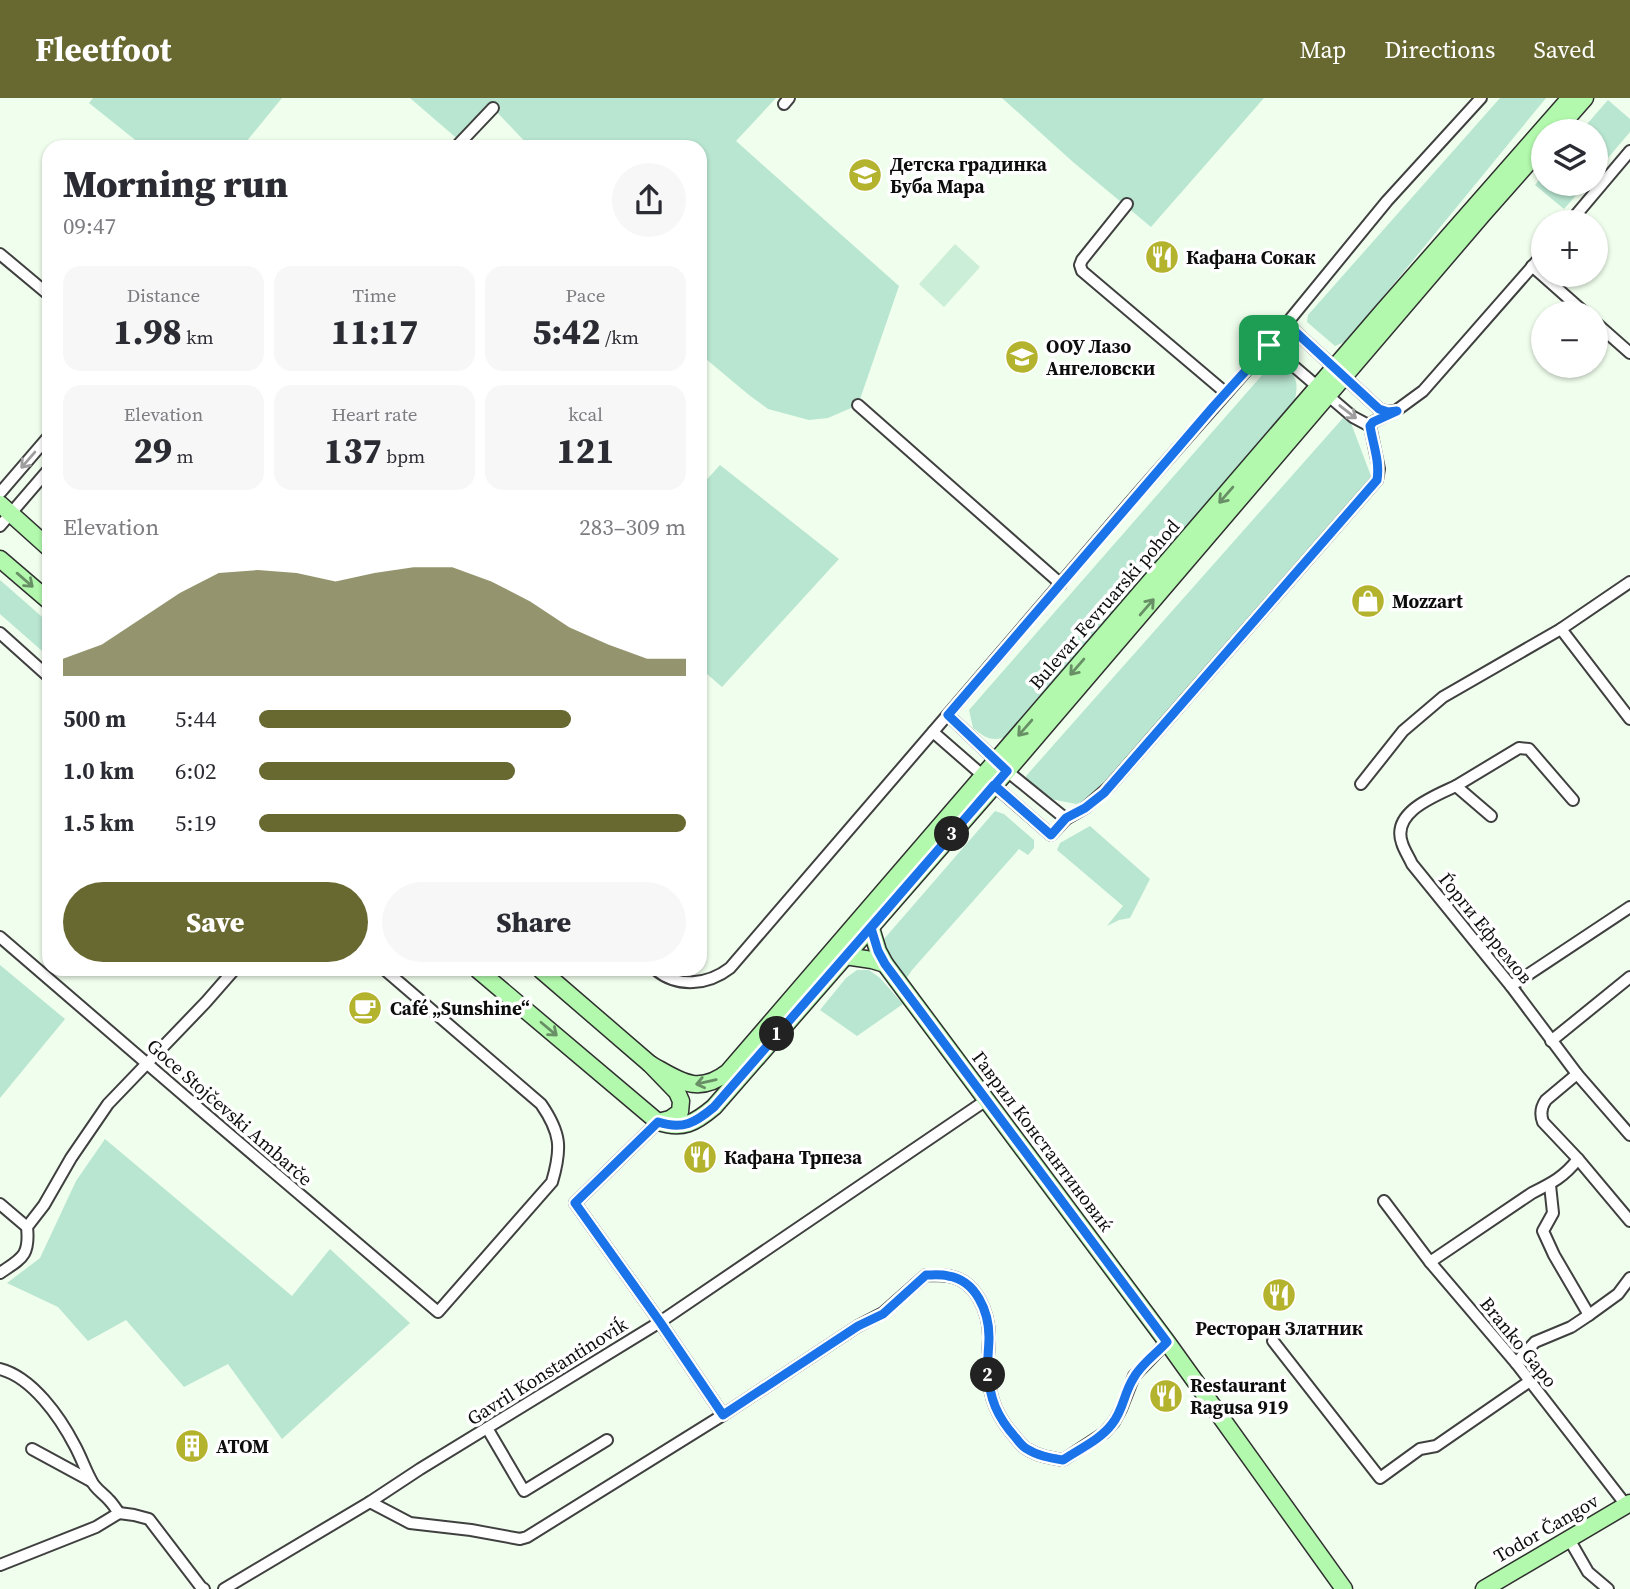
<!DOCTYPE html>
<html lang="en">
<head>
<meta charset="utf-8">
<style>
	:root { --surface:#fff; --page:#f7f7f7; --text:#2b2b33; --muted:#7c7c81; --accent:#686831 }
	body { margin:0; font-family:"Source Serif 4",serif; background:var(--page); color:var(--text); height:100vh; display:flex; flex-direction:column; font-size:26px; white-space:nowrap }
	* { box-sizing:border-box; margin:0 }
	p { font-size:23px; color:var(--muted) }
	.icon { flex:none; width:38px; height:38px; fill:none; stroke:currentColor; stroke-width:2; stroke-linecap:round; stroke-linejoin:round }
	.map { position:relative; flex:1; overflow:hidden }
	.sheet { position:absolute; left:42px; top:42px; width:665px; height:836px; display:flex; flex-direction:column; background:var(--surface); border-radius:21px; box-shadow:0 2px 5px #0004 }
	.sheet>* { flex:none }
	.buttons { position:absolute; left:1531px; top:21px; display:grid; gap:14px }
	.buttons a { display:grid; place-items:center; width:77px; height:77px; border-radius:50%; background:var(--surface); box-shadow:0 2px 5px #0004; font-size:35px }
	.pin { position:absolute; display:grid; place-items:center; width:60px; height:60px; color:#fff; margin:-30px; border-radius:14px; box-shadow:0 4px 10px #0006 }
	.km { position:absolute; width:35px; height:35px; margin:-18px; border-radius:50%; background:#222; color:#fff; font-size:19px; line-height:35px; text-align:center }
	.round { display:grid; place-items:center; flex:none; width:74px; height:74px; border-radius:37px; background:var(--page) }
	.overview { display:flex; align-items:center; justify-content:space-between; height:119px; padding:0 21px }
	h1 { font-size:38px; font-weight:800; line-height:52px }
	.metrics { display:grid; grid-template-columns:repeat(3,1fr); gap:10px; height:119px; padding:7px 21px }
	.metrics div { display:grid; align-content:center; border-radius:18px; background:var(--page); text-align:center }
	.metrics b { font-size:35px; font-weight:800 }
	.metrics small { font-size:19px; font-weight:400 }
	.metrics p { font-size:19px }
	.chart { height:196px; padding:14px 21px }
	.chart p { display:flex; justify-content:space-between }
	.chart svg { width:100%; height:126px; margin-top:7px; fill:var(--accent); opacity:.7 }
	.cta { display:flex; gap:14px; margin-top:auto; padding:14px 21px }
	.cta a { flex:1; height:80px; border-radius:42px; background:var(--accent); color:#fff; font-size:28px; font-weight:800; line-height:80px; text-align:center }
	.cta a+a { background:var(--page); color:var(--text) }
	ul { padding:0 21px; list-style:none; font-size:23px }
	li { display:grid; grid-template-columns:112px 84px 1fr; align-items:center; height:52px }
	li i { height:18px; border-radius:9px; background:var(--accent) }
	header { display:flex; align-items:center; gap:42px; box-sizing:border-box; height:98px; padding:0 35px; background:var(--accent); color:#fff }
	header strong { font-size:33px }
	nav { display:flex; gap:38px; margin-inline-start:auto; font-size:24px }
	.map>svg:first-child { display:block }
</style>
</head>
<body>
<header>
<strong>Fleetfoot</strong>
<nav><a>Map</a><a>Directions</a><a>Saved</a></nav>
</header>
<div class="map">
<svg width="1630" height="1491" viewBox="0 0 1630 1491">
	<rect width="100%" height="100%" fill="#f0feed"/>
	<g fill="#b9e6d1">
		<path d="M93 0H282L242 49H144L89 5Z"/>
		<path d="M410 0H776L736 43 899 188 858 307 828 320 809 322 768 311 749 297 700 256V49H530L493 10 461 44Z"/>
		<path d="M1002 0H1264L1151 129 1073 64Z"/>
		<path d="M1500 0H1546L1347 243 1335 248 1307 224 1308 217Z"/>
		<path d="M1608 2 1630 21V34L1596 74V33H1581Z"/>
		<path d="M1543 77 1544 86H1586L1564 111 1535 87Z"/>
		<path d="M1286 267C1300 282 1297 289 1294 308L1006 639C991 644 984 639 973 630L969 612 1270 268Z"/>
		<path d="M1343 320 1351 325 1374 386 1109 689 1089 702 1076 706 1046 700 1029 686 1026 678Z"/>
		<path d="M720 367 839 461 722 589 700 570V389Z"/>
		<path d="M0 482 49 525V559L0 516Z"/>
		<path d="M995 713 1004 716 1034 742V750L1028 757 1019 751 912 872 906 881 885 853 884 841Z"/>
		<path d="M1090 728 1150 781 1130 820 1119 822 1107 828 1123 808 1057 752 1060 745Z"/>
		<path d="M0 867 65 921 0 1000Z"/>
		<path d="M857 872H869L880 880 903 906 857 938 820 912 846 880Z"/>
		<path d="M105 1041 292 1198 330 1151 410 1225 282 1341 228 1266 184 1289 126 1222 88 1243 58 1209 7 1185 40 1160 76 1083Z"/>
	</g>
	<path fill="#cbeed8" d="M955 146 980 169 944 209 919 186Z"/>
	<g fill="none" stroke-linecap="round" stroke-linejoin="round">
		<g stroke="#404040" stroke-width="14">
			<g id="street">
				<path d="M784 6 789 0"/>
				<path d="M456 49 493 10"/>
				<path d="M1127 106 1082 162 1080 167 1082 173 1226 295"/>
				<path d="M1570 124 1630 53"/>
				<path d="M0 156 49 197"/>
				<path d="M1532 168 1585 215"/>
				<path d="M1596 225 1630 255"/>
				<path d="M1287 226 1379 311 1388 314 1394 313"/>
				<path d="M1269 247 1353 319 1370 328"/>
				<path d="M858 307 1061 486"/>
				<path d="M0 395 49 338"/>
				<path d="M0 428 49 371"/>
				<path d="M1561 531 1630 621"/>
				<path d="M0 535 49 579"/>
				<path d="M948 617 1007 673 1066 721"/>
				<path d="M933 634 1051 737 1066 721 1085 710 1109 689 1377 382 1379 371 1370 328 1373 324 1397 312 1423 293 1544 155"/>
				<path d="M1361 686 1403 633 1443 599 1561 531 1630 484"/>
				<path d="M1456 688 1519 650 1529 651 1573 702"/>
				<path d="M1491 718 1456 688C1435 698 1391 714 1402 745 1404 752 1409 759 1412 766L1511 888 1577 976 1630 1037"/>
				<path d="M0 839 209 1019 438 1214 552 1084C562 1050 561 1035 541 1006L385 872"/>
				<path d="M656 872C678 890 708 887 730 870L1140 393 1269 247 1387 103 1481 0"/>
				<path d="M1511 888 1630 809"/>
				<path d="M1551 943 1630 879"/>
				<path d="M1577 976 1546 1002C1541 1009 1540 1016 1543 1024L1578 1061 1630 1123"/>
				<path d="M658 1024 575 1105 660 1224 723 1317"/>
				<path d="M1550 1087 1553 1115 1543 1133 1554 1157 1589 1217"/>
				<path d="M1384 1103 1430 1164 1516 1265 1626 1407"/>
				<path d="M0 1106 27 1129"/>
				<path d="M1430 1164 1532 1095C1552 1085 1564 1079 1578 1061"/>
				<path d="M0 1175C22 1160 30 1158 27 1129L44 1107 71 1060 108 1006 206 904 234 872"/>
				<path d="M1273 1243 1380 1380 1420 1351 1436 1348 1530 1283"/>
				<path d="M1516 1265 1535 1244 1571 1229 1589 1217 1618 1196 1630 1180"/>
				<path d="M0 1271C32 1279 60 1319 75 1348 81 1359 85 1371 91 1382 95 1391 103 1395 109 1402 113 1406 116 1411 119 1415"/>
				<path d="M487 1330 524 1393 607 1342"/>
				<path d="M32 1351 91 1383"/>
				<path d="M370 1404 410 1425 471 1432 520 1441 527 1439 723 1317 858 1228 883 1215 926 1177C933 1177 941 1177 948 1178 976 1182 989 1214 989 1239 989 1250 987 1261 988 1272 989 1300 997 1319 1016 1340 1019 1344 1023 1349 1027 1351 1038 1358 1051 1360 1063 1362L1104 1335 1114 1324 1121 1311 1134 1278 1167 1244"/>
				<path d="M119 1415 134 1417 149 1421 201 1489 204 1491"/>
				<path d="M1569 1441 1588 1474 1608 1491"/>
				<path d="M0 1467 96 1429 119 1415"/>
				<path d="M224 1491 370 1404 420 1371 660 1224 985 1003"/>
			</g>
		</g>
		<g stroke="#2f2f2f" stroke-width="19">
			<g id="secondary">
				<path d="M1556 33 1585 0"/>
				<path d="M0 406 49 450"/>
				<path d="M0 461 49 503"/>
				<path d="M871 830 878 853 885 866 1167 1244 1344 1491"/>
				<path d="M845 858 872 862 885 866"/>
				<path d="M478 872 658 1024C683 1032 695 1025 714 1009L1007 673 1483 116 1544 47"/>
				<path d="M541 872 650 966 677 994 681 1003 680 1014 670 1021 658 1024"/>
				<path d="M650 966C679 982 697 998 728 974L1384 212 1570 0"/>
				<path d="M1484 1491 1630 1405"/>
			</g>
		</g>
		<use href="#street" stroke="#fff" stroke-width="10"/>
		<use href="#secondary" stroke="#b2f9ad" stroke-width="16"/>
	</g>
	<defs><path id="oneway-shaft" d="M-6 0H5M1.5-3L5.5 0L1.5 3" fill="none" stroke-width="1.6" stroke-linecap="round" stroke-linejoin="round" transform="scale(1.75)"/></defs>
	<g stroke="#9e9e9e">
		<use href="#oneway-shaft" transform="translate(1348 314) rotate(38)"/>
		<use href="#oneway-shaft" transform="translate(28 362) rotate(131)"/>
	</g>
	<g stroke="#688f65">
		<use href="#oneway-shaft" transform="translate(1226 397) rotate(131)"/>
		<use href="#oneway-shaft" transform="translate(25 482) rotate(41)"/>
		<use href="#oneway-shaft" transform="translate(1147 509) rotate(-49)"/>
		<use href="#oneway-shaft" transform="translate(1077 569) rotate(131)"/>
		<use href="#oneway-shaft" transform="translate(1025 630) rotate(131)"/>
		<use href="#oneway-shaft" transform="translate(549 931) rotate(40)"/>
		<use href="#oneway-shaft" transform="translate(706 984) rotate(167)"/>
	</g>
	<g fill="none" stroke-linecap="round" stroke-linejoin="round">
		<g stroke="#fff" stroke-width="14">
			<path id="route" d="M1269 247 1213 309 948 617 1007 673 972 713 714 1009C695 1025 683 1032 658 1024L575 1105 660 1224 723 1317 858 1228 883 1216 926 1177C933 1177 941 1176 948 1178 976 1182 989 1214 989 1239 989 1250 987 1261 988 1272 989 1300 997 1319 1016 1340 1019 1344 1023 1349 1027 1351 1038 1358 1051 1360 1063 1362 1079 1351 1100 1342 1112 1326 1123 1313 1124 1295 1133 1281 1140 1267 1156 1256 1167 1244L885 866 878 853 871 830 994 687 1051 737 1066 720 1085 710 1104 695 1377 382C1380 363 1373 347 1370 328L1373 324 1397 313 1388 314 1379 311 1287 226 1269 247"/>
		</g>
		<use href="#route" stroke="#1a73e8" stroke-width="9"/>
	</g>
	<defs>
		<g id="school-disc" transform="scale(1.75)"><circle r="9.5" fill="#b3b32e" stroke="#fff"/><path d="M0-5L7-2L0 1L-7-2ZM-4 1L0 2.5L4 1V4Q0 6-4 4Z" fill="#fff"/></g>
		<g id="restaurant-disc" transform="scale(1.75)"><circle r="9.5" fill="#b3b32e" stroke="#fff"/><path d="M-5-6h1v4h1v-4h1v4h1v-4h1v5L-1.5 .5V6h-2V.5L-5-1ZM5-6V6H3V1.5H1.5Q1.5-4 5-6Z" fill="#fff"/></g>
		<g id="shop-disc" transform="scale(1.75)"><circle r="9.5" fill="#b3b32e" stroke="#fff"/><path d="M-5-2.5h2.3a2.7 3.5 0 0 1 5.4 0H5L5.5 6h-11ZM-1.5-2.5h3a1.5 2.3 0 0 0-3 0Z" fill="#fff"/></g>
		<g id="cafe-disc" transform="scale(1.75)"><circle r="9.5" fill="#b3b32e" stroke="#fff"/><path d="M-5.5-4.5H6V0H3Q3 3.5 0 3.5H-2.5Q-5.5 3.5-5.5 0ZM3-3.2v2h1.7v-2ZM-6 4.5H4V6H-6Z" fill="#fff"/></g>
		<g id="building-disc" transform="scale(1.75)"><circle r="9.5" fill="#b3b32e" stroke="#fff"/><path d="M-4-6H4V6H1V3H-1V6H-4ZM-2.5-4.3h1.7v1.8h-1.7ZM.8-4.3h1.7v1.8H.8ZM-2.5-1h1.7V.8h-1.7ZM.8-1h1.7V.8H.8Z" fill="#fff"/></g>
	</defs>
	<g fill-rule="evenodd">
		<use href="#school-disc" x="865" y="77"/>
		<use href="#restaurant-disc" x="1162" y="159"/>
		<use href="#school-disc" x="1022" y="259"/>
		<use href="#shop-disc" x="1368" y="503"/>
		<use href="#cafe-disc" x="365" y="910"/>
		<use href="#restaurant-disc" x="700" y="1059"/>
		<use href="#restaurant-disc" x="1279" y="1197"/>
		<use href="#restaurant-disc" x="1166" y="1298"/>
		<use href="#building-disc" x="192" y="1348"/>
	</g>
	<g text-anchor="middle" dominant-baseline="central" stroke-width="7" stroke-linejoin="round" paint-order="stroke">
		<g font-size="19" font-weight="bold" fill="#0d0d0d" stroke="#fff" text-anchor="start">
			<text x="890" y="66">Детска градинка<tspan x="890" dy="22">Буба Мара</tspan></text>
			<text x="1186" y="159">Кафана Сокак</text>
			<text x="1046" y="248">ООУ Лазо<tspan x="1046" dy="22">Ангеловски</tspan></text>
			<text x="1392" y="503">Mozzart</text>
			<text x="390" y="910">Café „Sunshine“</text>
			<text x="724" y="1059">Кафана Трпеза</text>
			<text x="1279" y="1230" text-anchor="middle">Ресторан Златник</text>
			<text x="1190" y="1287">Restaurant<tspan x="1190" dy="22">Ragusa 919</tspan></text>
			<text x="216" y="1348">АТОМ</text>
		</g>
		<g font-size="19" fill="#0d0d0d" stroke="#fff">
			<text transform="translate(1104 506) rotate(-49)">Bulevar Fevruarski pohod</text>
			<text transform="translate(1486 830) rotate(51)">Ѓорги Ефремов</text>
			<text transform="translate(230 1014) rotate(41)">Goce Stojčevski Ambarče</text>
			<text transform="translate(1043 1043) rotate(53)">Гаврил Константиновиќ</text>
			<text transform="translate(1519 1244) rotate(51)">Branko Gapo</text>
			<text transform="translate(547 1273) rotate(-32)">Gavril Konstantinoviḱ</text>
			<text transform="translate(1546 1430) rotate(-30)">Todor Čangov</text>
		</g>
	</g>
</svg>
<div class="buttons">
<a><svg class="icon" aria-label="layers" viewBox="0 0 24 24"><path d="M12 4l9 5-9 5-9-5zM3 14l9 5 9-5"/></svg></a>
<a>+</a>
<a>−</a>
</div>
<div class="pin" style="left:1269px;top:247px;background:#1e9e55"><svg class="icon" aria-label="arrive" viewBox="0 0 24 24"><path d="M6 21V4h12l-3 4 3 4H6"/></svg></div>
<b class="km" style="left:777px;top:936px">1</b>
<b class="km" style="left:988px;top:1277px">2</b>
<b class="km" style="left:952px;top:736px">3</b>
<section class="sheet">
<div class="overview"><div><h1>Morning run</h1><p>09:47</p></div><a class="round"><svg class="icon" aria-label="share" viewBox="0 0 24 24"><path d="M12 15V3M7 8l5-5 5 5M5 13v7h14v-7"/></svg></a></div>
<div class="metrics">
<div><p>Distance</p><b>1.98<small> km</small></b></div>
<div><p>Time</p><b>11:17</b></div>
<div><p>Pace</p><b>5:42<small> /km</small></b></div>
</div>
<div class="metrics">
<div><p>Elevation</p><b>29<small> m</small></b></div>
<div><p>Heart rate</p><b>137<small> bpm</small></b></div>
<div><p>kcal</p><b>121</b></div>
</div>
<div class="chart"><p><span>Elevation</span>283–309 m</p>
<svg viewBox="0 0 160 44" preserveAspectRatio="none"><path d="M0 44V38L10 33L20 24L30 15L40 8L50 7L60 8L70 11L80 8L90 6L100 6L110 11L120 18L130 27L140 33L150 38L160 38V44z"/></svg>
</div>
<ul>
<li><b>500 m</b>5:44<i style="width:73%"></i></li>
<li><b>1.0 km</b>6:02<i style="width:60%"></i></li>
<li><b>1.5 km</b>5:19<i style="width:100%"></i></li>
</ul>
<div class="cta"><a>Save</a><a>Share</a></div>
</section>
</div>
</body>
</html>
